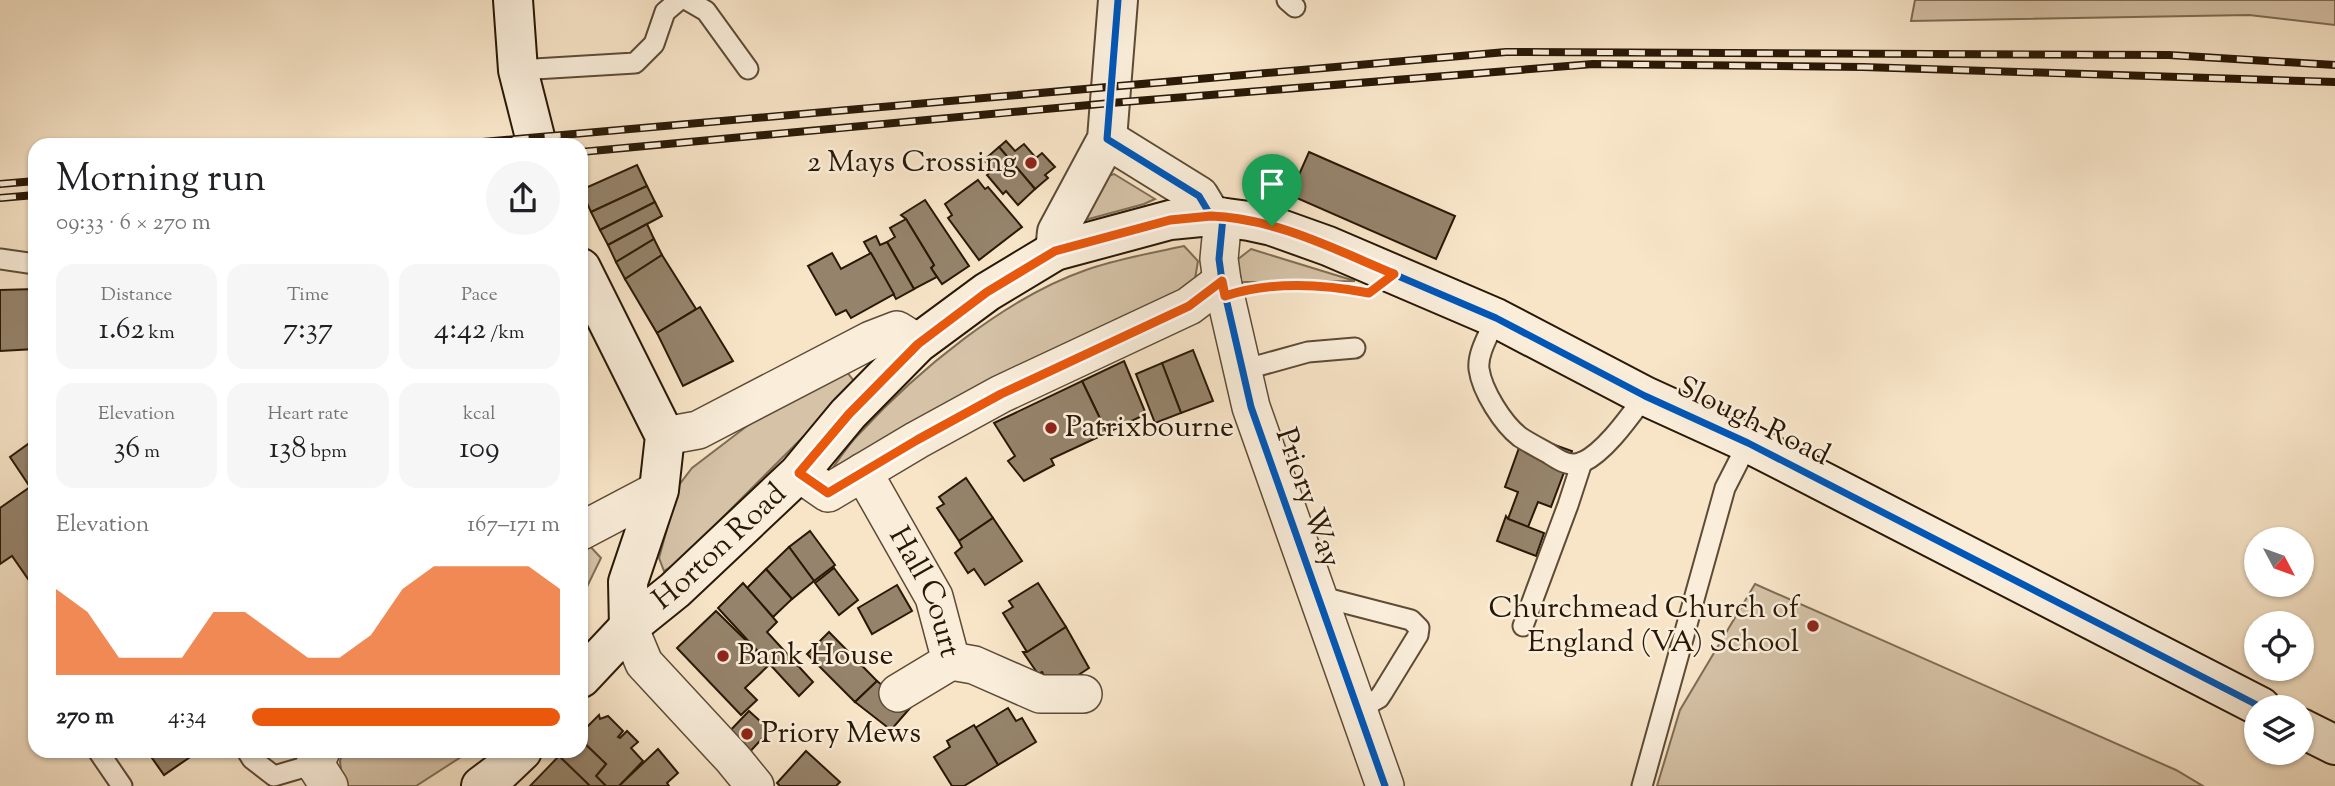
<!DOCTYPE html>
<html lang="en">
<head>
<meta charset="utf-8">
<style>
	:root { --surface:#fff; --page:#f6f6f6; --text:#202124; --muted:#757577; --accent:#ea580c }
	body { margin:0; font-family:"Sorts Mill Goudy",serif; background:var(--page); color:var(--text); height:100vh; display:flex; flex-direction:column; font-size:26px; white-space:nowrap }
	* { box-sizing:border-box; margin:0 }
	p { font-size:23px; color:var(--muted) }
	.icon { flex:none; width:38px; height:38px; fill:none; stroke:currentColor; stroke-width:2; stroke-linecap:round; stroke-linejoin:round }
	.map { position:relative; flex:1; overflow:hidden }
	.side { position:absolute; left:28px; top:138px; width:560px; height:620px; display:flex; flex-direction:column; background:var(--surface); border-radius:21px; box-shadow:0 2px 5px #0004 }
	.side>* { flex:none }
	.needle { width:46px; rotate:131deg }
	.tools { position:absolute; left:2244px; top:527px; display:grid; gap:14px }
	.tools a { display:grid; place-items:center; width:70px; height:70px; border-radius:50%; background:var(--surface); box-shadow:0 2px 5px #0004; font-size:35px }
	.pin { position:absolute; display:grid; place-items:center; width:60px; height:60px; color:#fff; margin:-72px -30px; border-radius:50% 50% 50% 0; rotate:-45deg; box-shadow:0 0 7px #0007 }
	.pin .icon { rotate:45deg }
	.round { display:grid; place-items:center; flex:none; width:74px; height:74px; border-radius:37px; background:var(--page) }
	.headline { display:flex; align-items:center; justify-content:space-between; height:119px; padding:0 28px }
	h1 { font-size:38px; font-weight:600; line-height:52px }
	.figures { display:grid; grid-template-columns:repeat(3,1fr); gap:10px; height:119px; padding:7px 28px }
	.figures div { display:grid; align-content:center; border-radius:18px; background:var(--page); text-align:center }
	.figures b { font-size:30px; font-weight:600 }
	.figures small { font-size:19px; font-weight:400 }
	.figures p { font-size:19px }
	.chart { height:196px; padding:14px 28px }
	.chart p { display:flex; justify-content:space-between }
	.chart svg { width:100%; height:126px; margin-top:7px; fill:var(--accent); opacity:.7 }
	ul { padding:0 28px; list-style:none; font-size:23px }
	li { display:grid; grid-template-columns:112px 84px 1fr; align-items:center; height:52px }
	li i { height:18px; border-radius:9px; background:var(--accent) }
	.map>svg:first-child { display:block }
</style>
</head>
<body>
<div class="map">
<svg width="2335" height="786" viewBox="0 0 2335 786">
	<rect width="100%" height="100%" fill="#f8e5c8"/>
	<filter id="stains"><feTurbulence type="fractalNoise" baseFrequency=".00286" numOctaves="4"/><feColorMatrix values="0 0 0 0 .2 0 0 0 0 .09 0 0 0 0 .02 0 0 0 .5 -.17"/></filter>
	<radialGradient id="worn" r=".72"><stop offset=".6" stop-color="#630" stop-opacity="0"/><stop offset="1" stop-color="#630" stop-opacity=".3"/></radialGradient>
	<g fill="#d5c2a7" stroke="#7f6d56" stroke-width="2">
		<path d="M1915 0H2335V25L2249 15 1911 21Z"/>
		<path d="M1114 174 1155 199 1144 204 1085 220 1108 176Z"/>
		<path d="M1184 246 1198 261 1195 279 1189 292 830 472C839 459 848 445 859 434 917 371 1005 298 1086 270 1117 259 1151 253 1184 246Z"/>
		<path d="M1251 249 1355 281 1238 282 1237 260Z"/>
		<path d="M844 368 856 384 677 563 664 571 659 558 679 485 692 468 747 426Z"/>
		<path d="M588 544 601 558 581 599V550Z"/>
		<path d="M1755 584 2176 770 2203 786H1657L1680 710Z"/>
		<path d="M343 751H447L461 757 416 786H343L340 761Z"/>
	</g>
	<g fill="#95836b" stroke="#291806" stroke-width="2">
		<path d="M1006 141 1015 151 1024 144 1036 158 1042 153 1055 167 1045 175 1048 178 1035 189 999 147Z"/>
		<path d="M999 147 1035 189 1018 205 1006 191 1003 194 987 175 993 170 984 160Z"/>
		<path d="M1309 152 1455 216 1436 259 1290 195Z"/>
		<path d="M637 165 647 186 591 212 581 190Z"/>
		<path d="M978 180 985 189 988 187 1022 227 979 260 948 218 952 215 945 204Z"/>
		<path d="M647 186 655 202 600 230 591 212Z"/>
		<path d="M925 200 969 266 942 284 931 268 934 265 906 219 901 215Z"/>
		<path d="M655 202 662 216 608 245 600 230Z"/>
		<path d="M906 219 934 265 931 268 937 277 914 289 887 242 895 237 890 228Z"/>
		<path d="M647 224 654 239 616 262 608 245Z"/>
		<path d="M876 236 880 245 887 242 914 289 896 299 864 242Z"/>
		<path d="M654 239 662 255 625 279 616 262Z"/>
		<path d="M832 253 841 269 871 253 894 294 851 318 846 310 836 315 808 266Z"/>
		<path d="M662 255 696 309 657 333 625 279Z"/>
		<path d="M35 289V349L0 351V290Z"/>
		<path d="M700 307 733 361 683 386 657 333Z"/>
		<path d="M1193 350 1213 401 1181 413 1162 363Z"/>
		<path d="M1124 361 1146 414 1107 433 1082 381Z"/>
		<path d="M1162 363 1181 413 1155 423 1136 374Z"/>
		<path d="M1082 381 1107 433 1051 459 1054 465 1024 481 1008 461 1015 456 994 423Z"/>
		<path d="M1524 434 1572 451 1551 507 1538 502 1528 527 1508 519 1518 492 1505 487Z"/>
		<path d="M35 439V589L12 556 0 564V508L30 487 10 457Z"/>
		<path d="M966 478 993 518 959 541 937 508 944 504 939 497Z"/>
		<path d="M1506 516 1508 519 1544 533 1536 556 1497 541Z"/>
		<path d="M993 518 1022 561 985 585 974 569 968 573 955 553 962 547 959 541Z"/>
		<path d="M810 531 835 565 814 581 789 547Z"/>
		<path d="M789 547 814 581 792 599 766 569Z"/>
		<path d="M834 568 858 600 839 615 815 583Z"/>
		<path d="M766 569 792 599 773 617 747 588Z"/>
		<path d="M743 583 777 622 767 632 813 682 799 696 718 608Z"/>
		<path d="M1038 583 1066 627 1027 652 1003 613 1013 607 1009 601Z"/>
		<path d="M897 585 912 611 872 634 858 608Z"/>
		<path d="M716 611 770 664 745 688 757 700 741 715 677 648Z"/>
		<path d="M1066 627 1089 668 1054 691 1042 672 1038 674 1023 652H1027Z"/>
		<path d="M829 632 877 681 855 702 807 654Z"/>
		<path d="M877 681 910 708 891 730 855 702Z"/>
		<path d="M1008 708 1016 721 1022 718 1036 742 998 765 975 728Z"/>
		<path d="M749 711 770 730 745 757 724 737Z"/>
		<path d="M599 715 600 719 608 716 623 731 618 737 620 738 627 731 638 742 631 748 643 761 619 786H606L596 776 606 764 581 740V733Z"/>
		<path d="M974 725 998 765 964 786H952L934 757 950 747 947 741Z"/>
		<path d="M581 740 606 764 596 776 606 786H590L559 756 563 751H581Z"/>
		<path d="M658 749 678 773 667 783 669 786H619Z"/>
		<path d="M147 751H199L164 775Z"/>
		<path d="M806 751 840 782 836 786H780L777 783Z"/>
		<path d="M559 756 590 786H530Z"/>
	</g>
	<g fill="none" stroke-linecap="round" stroke-linejoin="round">
		<g stroke="#5d4b36" stroke-width="23">
			<g id="service">
				<path d="M687 0 706 11 748 69"/>
				<path d="M1287 0 1295 7"/>
				<path d="M518 70 635 63 654 44 665 12 679 0"/>
				<path d="M0 259 35 264"/>
				<path d="M1496 318C1490 333 1477 353 1479 369 1482 391 1503 424 1520 437 1529 443 1539 448 1548 453 1559 460 1569 468 1583 462 1606 451 1630 416 1645 396"/>
				<path d="M1243 370 1308 352 1355 348"/>
				<path d="M1318 596 1411 620 1419 628 1418 635 1383 692 1379 698 1358 710"/>
				<path d="M1523 626 1568 505 1582 462"/>
				<path d="M98 751 122 786"/>
				<path d="M247 751 252 759 274 776 315 764"/>
				<path d="M1642 786 1725 488 1748 443"/>
			</g>
		</g>
		<g stroke="#5d4b36" stroke-width="40">
			<g id="minor">
				<path d="M1223 217 1219 259 1222 281 1251 407 1385 786"/>
				<path d="M665 436 698 430 871 340 897 330 918 343"/>
				<path id="s1" d="M863 472 934 597 951 661 898 693"/>
				<path d="M799 473 828 493 917 440 1001 394 1189 306 1222 281"/>
				<path d="M581 531 659 490"/>
				<path d="M629 627 644 663 733 759 755 786"/>
				<path d="M951 661 974 665 1040 694H1083"/>
				<path d="M321 751 315 764 329 786"/>
			</g>
		</g>
		<g stroke="#5d4b36" stroke-width="42">
			<g id="tertiary">
				<path d="M1107 139 1199 196 1211 216"/>
				<path d="M1055 251 1057 232 1107 139 1118 0"/>
			</g>
		</g>
		<g stroke="#291806" stroke-width="42">
			<g id="secondary">
				<path d="M513 0 518 70 537 145"/>
				<path d="M581 268 665 436 659 490 628 582 629 627"/>
				<path id="s2" d="M581 678 629 627 675 590 799 473 848 414 918 343 987 292 1055 251 1170 220 1211 216 1249 221 1272 226 1328 246 1496 318 1645 396 1748 443 2261 707"/>
				<path d="M2301 728 2335 745"/>
				<path d="M481 786 501 771 522 751"/>
			</g>
		</g>
		<use href="#service" stroke="#faeedb" stroke-width="19"/>
		<use href="#minor" stroke="#faeedb" stroke-width="37"/>
		<use href="#tertiary" stroke="#faeedb" stroke-width="38"/>
		<use href="#secondary" stroke="#faeedb" stroke-width="38"/>
		<g stroke="#291806" stroke-width="8">
			<g id="rail">
				<path d="M449 145 1506 52 2169 55 2335 65"/>
				<path d="M581 152 1111 103 1593 64 1863 67 2335 82"/>
				<path d="M0 184 35 181"/>
				<path d="M0 198 35 195"/>
			</g>
		</g>
		<use href="#rail" stroke="#faeedb" stroke-width="5" stroke-dasharray="16" stroke-linecap="butt"/>
		<g stroke="#faeedb" stroke-width="11">
			<g id="cycleway">
				<path d="M1118 0 1107 139 1199 196 1211 216 1249 221 1272 226 1328 246 1496 318 1645 396 1748 443 2261 707"/>
				<path d="M1223 217 1219 259 1222 281 1251 407 1385 786"/>
				<path d="M1225 296C1271 281 1323 284 1369 293L1394 274"/>
			</g>
		</g>
		<use href="#cycleway" stroke="#0057b8" stroke-width="7"/>
	</g>
	<g fill="none" stroke-linecap="round" stroke-linejoin="round">
		<g stroke="#fff" stroke-width="14">
			<path id="route" d="M1211 216C1275 218 1336 250 1394 274L1369 293C1323 284 1271 281 1225 296L1222 281 1189 306 1001 394 917 440 828 493 799 473 849 414 918 344 987 292 1055 251 1170 220Z"/>
		</g>
		<use href="#route" stroke="#ea580c" stroke-width="9"/>
	</g>
	<g fill="#8f2418" stroke="#faeedb" stroke-width="2.5">
		<circle cx="1031" cy="163" r="7"/>
		<circle cx="1051" cy="428" r="7"/>
		<circle cx="1813" cy="626" r="7"/>
		<circle cx="723" cy="656" r="7"/>
		<circle cx="747" cy="734" r="7"/>
	</g>
	<g text-anchor="middle" dominant-baseline="central" stroke-width="5" stroke-linejoin="round" paint-order="stroke">
		<g font-size="30" fill="#291806" stroke="#faeedb" text-anchor="start">
			<text x="1017" y="163" text-anchor="end">2 Mays Crossing</text>
			<text x="1065" y="428">Patrixbourne</text>
			<text x="1799" y="609" text-anchor="end">Churchmead Church of<tspan x="1799" dy="34">England (VA) School</tspan></text>
			<text x="737" y="656">Bank House</text>
			<text x="761" y="734">Priory Mews</text>
		</g>
		<g font-size="30" fill="#291806" stroke="#faeedb">
			<text transform="translate(1753 422) rotate(26)">Slough Road</text>
			<text transform="translate(1307 498) rotate(71)">Priory Way</text>
			<text stroke="none"><textPath href="#s2" startOffset="191">Horton Road</textPath></text>
			<text stroke="none"><textPath href="#s1" startOffset="136">Hall Court</textPath></text>
		</g>
	</g>
	<rect width="100%" height="100%" filter="url(#stains)"/>
	<rect width="100%" height="100%" fill="url(#worn)"/>
</svg>
<div class="tools">
<a><svg class="needle" viewBox="-14 -14 28 28"><path d="M0-13l5 13h-10z" fill="#e53935"/><path d="M0 13l5-13h-10z" fill="#757577"/></svg></a>
<a><svg class="icon" aria-label="locate" viewBox="0 0 24 24"><circle cx="12" cy="12" r="6"/><path d="M12 2v4M12 18v4M2 12h4M18 12h4"/></svg></a>
<a><svg class="icon" aria-label="layers" viewBox="0 0 24 24"><path d="M12 4l9 5-9 5-9-5zM3 14l9 5 9-5"/></svg></a>
</div>
<div class="pin" style="left:1272px;top:226px;background:#1e9e55"><svg class="icon" aria-label="arrive" viewBox="0 0 24 24"><path d="M6 21V4h12l-3 4 3 4H6"/></svg></div>
<section class="side">
<div class="headline"><div><h1>Morning run</h1><p>09:33 · 6 × 270 m</p></div><a class="round"><svg class="icon" aria-label="share" viewBox="0 0 24 24"><path d="M12 15V3M7 8l5-5 5 5M5 13v7h14v-7"/></svg></a></div>
<div class="figures">
<div><p>Distance</p><b>1.62<small> km</small></b></div>
<div><p>Time</p><b>7:37</b></div>
<div><p>Pace</p><b>4:42<small> /km</small></b></div>
</div>
<div class="figures">
<div><p>Elevation</p><b>36<small> m</small></b></div>
<div><p>Heart rate</p><b>138<small> bpm</small></b></div>
<div><p>kcal</p><b>109</b></div>
</div>
<div class="chart"><p><span>Elevation</span>167–171 m</p>
<svg viewBox="0 0 160 44" preserveAspectRatio="none"><path d="M0 44V14L10 22L20 38L30 38L40 38L50 22L60 22L70 30L80 38L90 38L100 30L110 14L120 6L130 6L140 6L150 6L160 14V44z"/></svg>
</div>
<ul>
<li><b>270 m</b>4:34<i style="width:100%"></i></li>
</ul>
</section>
</div>
</body>
</html>
